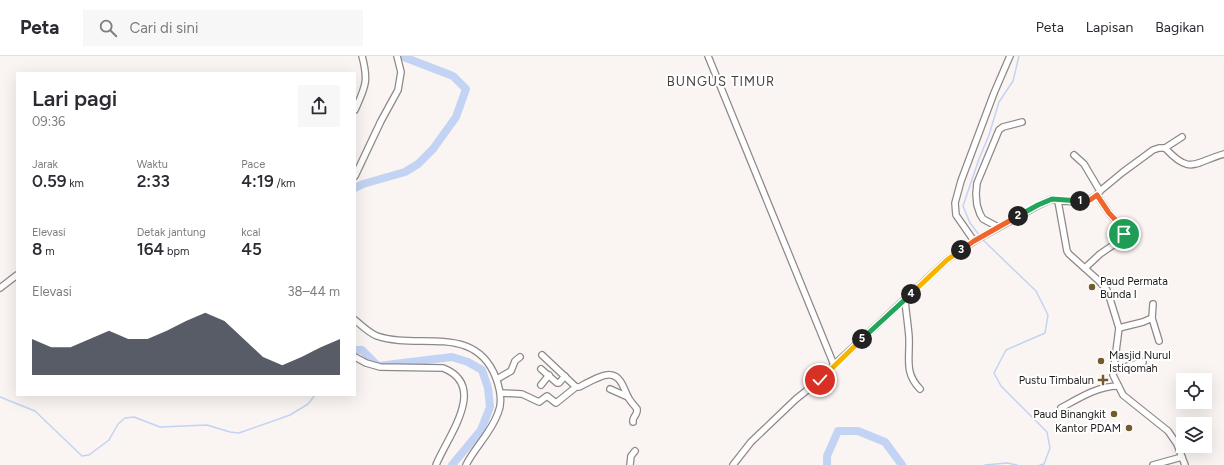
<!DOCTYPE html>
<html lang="id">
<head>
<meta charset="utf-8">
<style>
	:root { --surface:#fff; --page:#f7f7f7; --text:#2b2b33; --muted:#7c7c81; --line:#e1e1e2; --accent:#111827 }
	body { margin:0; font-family:Figtree,sans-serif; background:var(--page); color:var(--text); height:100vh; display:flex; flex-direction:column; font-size:15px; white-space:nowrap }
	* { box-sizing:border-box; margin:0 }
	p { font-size:13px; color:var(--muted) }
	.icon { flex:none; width:22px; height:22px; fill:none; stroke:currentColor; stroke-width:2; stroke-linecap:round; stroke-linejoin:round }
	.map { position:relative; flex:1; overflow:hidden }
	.panel { position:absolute; left:16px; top:16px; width:340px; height:324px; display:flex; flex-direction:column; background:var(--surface); border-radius:0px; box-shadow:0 4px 16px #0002 }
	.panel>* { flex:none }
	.tools { position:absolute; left:1176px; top:317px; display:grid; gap:8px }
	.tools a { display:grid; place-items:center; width:36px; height:36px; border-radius:0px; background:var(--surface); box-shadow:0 4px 16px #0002; font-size:20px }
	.pin { position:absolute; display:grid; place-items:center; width:34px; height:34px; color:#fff; margin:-17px; border:2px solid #fff; border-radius:50%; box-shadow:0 1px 4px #0007 }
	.km { position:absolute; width:20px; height:20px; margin:-10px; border-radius:50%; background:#222; color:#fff; font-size:11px; line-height:20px; text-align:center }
	.round { display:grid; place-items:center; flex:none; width:42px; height:42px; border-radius:0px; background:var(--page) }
	.head { display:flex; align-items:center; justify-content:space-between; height:68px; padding:0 16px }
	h1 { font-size:22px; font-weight:600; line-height:30px }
	.metrics { display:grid; grid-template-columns:repeat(3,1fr); gap:6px; height:68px; padding:4px 16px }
	.metrics div { display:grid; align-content:center }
	.metrics b { font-size:17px; font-weight:600 }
	.metrics small { font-size:11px; font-weight:400 }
	.metrics p { font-size:11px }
	.chart { height:112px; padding:8px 16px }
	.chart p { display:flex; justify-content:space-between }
	.chart svg { width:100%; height:72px; margin-top:4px; fill:var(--accent); opacity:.7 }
	header { display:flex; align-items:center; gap:24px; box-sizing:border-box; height:56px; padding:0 20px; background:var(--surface); border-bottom:1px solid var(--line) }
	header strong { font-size:19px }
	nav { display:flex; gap:22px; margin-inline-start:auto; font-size:14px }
	.search { width:280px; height:36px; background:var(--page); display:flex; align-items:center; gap:10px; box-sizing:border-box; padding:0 14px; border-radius:0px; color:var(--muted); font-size:15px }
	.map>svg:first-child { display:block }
</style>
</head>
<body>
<header>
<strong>Peta</strong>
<div class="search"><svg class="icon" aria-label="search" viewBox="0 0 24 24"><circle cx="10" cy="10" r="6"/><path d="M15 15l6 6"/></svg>Cari di sini</div>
<nav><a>Peta</a><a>Lapisan</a><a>Bagikan</a></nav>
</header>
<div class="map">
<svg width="1224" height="409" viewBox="0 0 1224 409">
	<rect width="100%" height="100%" fill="#faf4f2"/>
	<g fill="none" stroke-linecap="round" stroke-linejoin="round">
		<g stroke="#c3d3f3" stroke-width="1.5">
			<path d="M980 180 970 167 963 150 979 103 989 79 999 46 1013 25 1019 0"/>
			<path d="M982 183 1036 235 1048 259 1045 277 1006 294 994 317 1001 330 1047 376 1050 392 1044 408 1040 409"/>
			<path d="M0 341 35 355 82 400 89 399 109 384 118 368 125 362 134 361 160 371 207 369 230 376 239 377 290 359 308 348 315 339"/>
			<path d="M985 409 1007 407 1017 409"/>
		</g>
		<g stroke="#c3d3f3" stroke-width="8">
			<path d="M355 132 363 128 405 116 418 108 433 93 456 61 466 33 453 20 401 0"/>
			<path d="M355 294H362L378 310 452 301 468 306 482 314 488 332 490 351 481 374 452 409"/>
			<path d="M827 409V400L838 375H858L885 386 902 409"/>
		</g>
		<g stroke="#8e8987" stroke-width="8">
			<g id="minor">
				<path d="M708 0 834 309"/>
				<path d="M355 54C365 31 369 26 362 0"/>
				<path d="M1165 92 1182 81"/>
				<path d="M1074 99 1084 108 1100 135 1097 139 1109 157 1124 174 1122 183 1100 198 1085 212"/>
				<path d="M355 120 381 65 398 34 401 16 397 0"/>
				<path d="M1100 135 1123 116 1153 94 1159 92H1165C1191 120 1194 106 1224 98"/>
				<path d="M1058 145C1072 145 1086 148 1097 139"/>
				<path d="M998 171 983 163 980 158 977 149 976 138 977 127 999 74 1003 71 1022 66"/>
				<path d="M974 185 956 159 955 147 961 125 994 37 1010 0"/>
				<path d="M0 232 17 219"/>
				<path d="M905 244C906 256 908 268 909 281 910 302 904 317 920 333"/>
				<path d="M1152 262 1153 248"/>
				<path d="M355 264C362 270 369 277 377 280 418 294 475 267 496 322 500 333 503 346 498 357 491 377 475 391 466 409"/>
				<path d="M1119 272 1143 266 1152 262 1159 285"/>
				<path d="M542 299 576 331H579C587 327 604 317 611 319 621 320 624 333 628 341 630 345 634 349 637 353 638 359 632 361 633 366"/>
				<path d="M355 301 366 307 380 311 443 312C489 330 447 381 436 409"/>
				<path d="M541 313 557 327H559L565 320"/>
				<path d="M1113 314 1143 306"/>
				<path d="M497 323 511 315 515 305 520 301"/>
				<path d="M541 329 549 319"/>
				<path d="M610 333 628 341"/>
				<path d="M501 337 522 338 539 346 547 340 556 347 576 331"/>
				<path d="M1061 352C1079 342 1098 330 1118 330"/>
				<path d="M630 409 631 400 635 395"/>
				<path d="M733 409 751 386 796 343 820 324 834 309 947 204 976 184 1039 149 1052 143 1058 145 1067 195 1069 198 1099 225 1107 234 1110 243 1119 272 1113 319 1123 339 1168 375 1177 388 1185 409"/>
				<path d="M1153 409 1182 401"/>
			</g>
		</g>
		<use href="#minor" stroke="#fff" stroke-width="5.5"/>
	</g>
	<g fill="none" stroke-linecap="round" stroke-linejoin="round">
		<g stroke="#fff" stroke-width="8">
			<path id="split-1" d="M1080 145 1090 144 1097 139 1109 157 1122 171 1124 178"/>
		</g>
		<g stroke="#fff" stroke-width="8">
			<path id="split-2" d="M1018 160 1038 149 1052 143 1080 145"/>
		</g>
		<g stroke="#fff" stroke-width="8">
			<path id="split-3" d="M961 194 974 185 1018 160"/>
		</g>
		<g stroke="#fff" stroke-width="8">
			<path id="split-4" d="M911 238 947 204 961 194"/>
		</g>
		<g stroke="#fff" stroke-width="8">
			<path id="split-5" d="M862 283 911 238"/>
		</g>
		<g stroke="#fff" stroke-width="8">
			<path id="split-6" d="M820 324 862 283"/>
		</g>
		<use href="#split-1" stroke="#f0652b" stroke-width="5"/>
		<use href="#split-2" stroke="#22a559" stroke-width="5"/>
		<use href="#split-3" stroke="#f0652b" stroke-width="5"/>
		<use href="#split-4" stroke="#f5b400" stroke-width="5"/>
		<use href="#split-5" stroke="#22a559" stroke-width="5"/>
		<use href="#split-6" stroke="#f5b400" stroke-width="5"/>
	</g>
	<g fill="#745a2c" stroke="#fff" stroke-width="1.5">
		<circle cx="1092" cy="231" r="4"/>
		<circle cx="1101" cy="305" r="4"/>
		<path d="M1101 318h4v4h4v4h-4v4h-4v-4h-4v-4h4z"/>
		<circle cx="1114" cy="358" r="4"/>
		<circle cx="1129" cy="372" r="4"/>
	</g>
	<g text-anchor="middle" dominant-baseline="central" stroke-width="4" stroke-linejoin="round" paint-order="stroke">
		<g font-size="11" fill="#1e1c1b" stroke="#fff" text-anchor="end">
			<text x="1100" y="225" text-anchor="start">Paud Permata<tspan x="1100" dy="13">Bunda I</tspan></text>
			<text x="1109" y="299" text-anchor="start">Masjid Nurul<tspan x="1109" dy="13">Istiqomah</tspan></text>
			<text x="1094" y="324">Pustu Timbalun</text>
			<text x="1106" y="358">Paud Binangkit</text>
			<text x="1121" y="372">Kantor PDAM</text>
		</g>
		<g font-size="13" letter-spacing="1" fill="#474240" stroke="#fff">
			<text x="721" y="25">BUNGUS TIMUR</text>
		</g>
	</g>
</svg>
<div class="tools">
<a><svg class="icon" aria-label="locate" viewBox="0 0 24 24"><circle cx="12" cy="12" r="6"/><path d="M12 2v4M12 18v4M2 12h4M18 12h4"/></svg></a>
<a><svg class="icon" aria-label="layers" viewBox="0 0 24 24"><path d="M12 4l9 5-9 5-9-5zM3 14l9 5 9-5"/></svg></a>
</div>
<div class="pin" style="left:1124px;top:178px;background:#1e9e55"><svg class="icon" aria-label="arrive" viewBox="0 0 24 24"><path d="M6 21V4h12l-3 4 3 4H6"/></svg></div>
<div class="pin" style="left:820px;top:324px;background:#d93025"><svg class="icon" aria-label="check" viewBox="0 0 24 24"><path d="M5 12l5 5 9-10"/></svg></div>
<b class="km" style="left:1080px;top:145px">1</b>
<b class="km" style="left:1018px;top:160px">2</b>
<b class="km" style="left:961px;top:194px">3</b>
<b class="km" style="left:911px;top:238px">4</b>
<b class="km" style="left:862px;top:283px">5</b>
<section class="panel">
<div class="head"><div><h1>Lari pagi</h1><p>09:36</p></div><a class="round"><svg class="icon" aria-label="share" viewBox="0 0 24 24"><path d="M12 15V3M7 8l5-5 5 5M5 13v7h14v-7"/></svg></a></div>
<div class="metrics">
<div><p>Jarak</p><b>0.59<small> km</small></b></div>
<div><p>Waktu</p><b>2:33</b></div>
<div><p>Pace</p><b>4:19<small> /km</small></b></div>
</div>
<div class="metrics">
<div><p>Elevasi</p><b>8<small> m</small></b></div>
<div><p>Detak jantung</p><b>164<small> bpm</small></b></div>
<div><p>kcal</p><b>45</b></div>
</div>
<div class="chart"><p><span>Elevasi</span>38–44 m</p>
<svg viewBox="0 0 160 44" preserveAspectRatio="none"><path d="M0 44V22L10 27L20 27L30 22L40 17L50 22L60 22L70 17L80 11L90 6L100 11L110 22L120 33L130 38L140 33L150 27L160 22V44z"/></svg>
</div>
</section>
</div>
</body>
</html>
